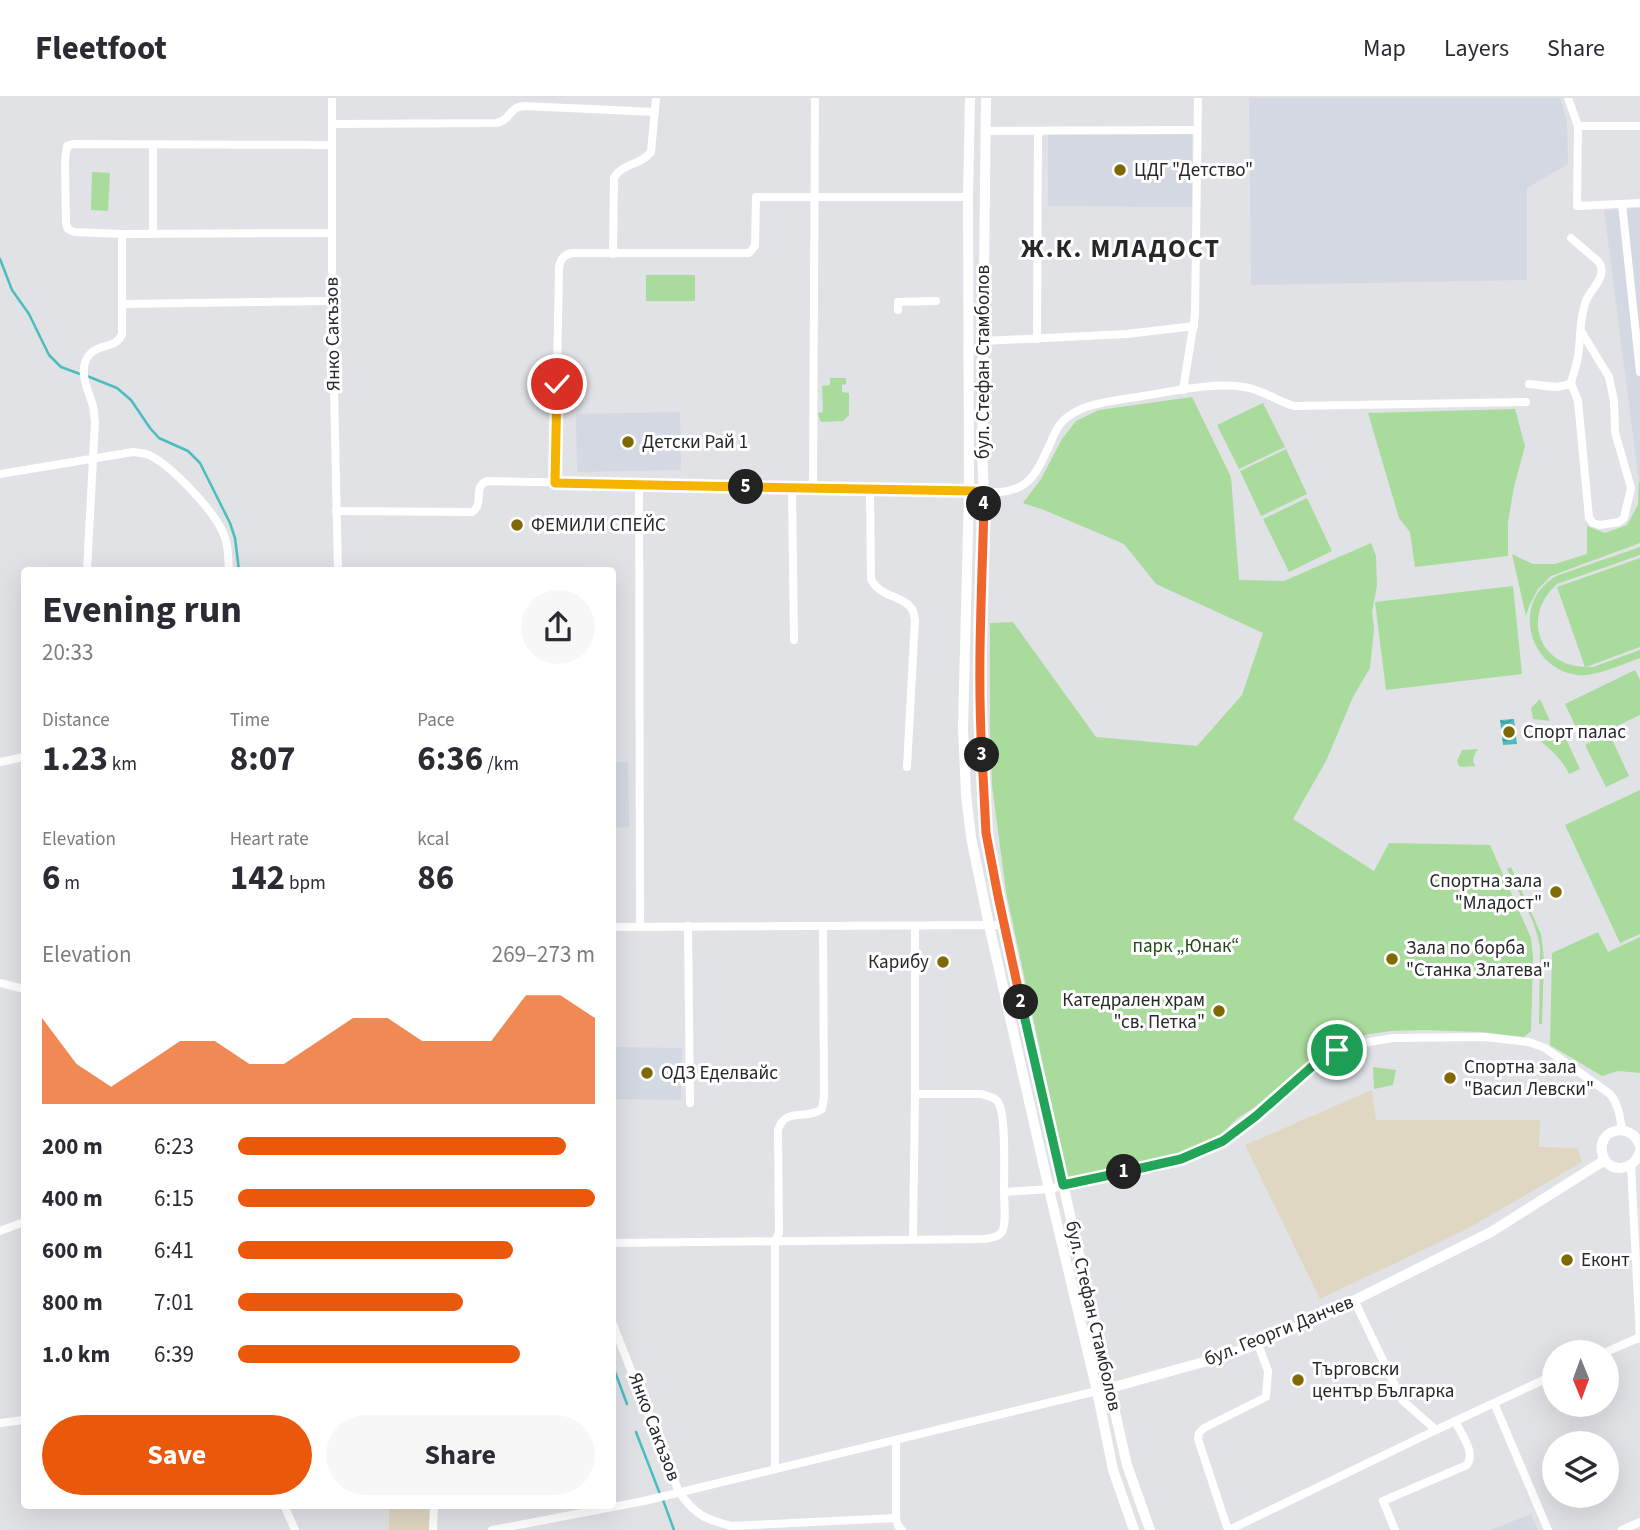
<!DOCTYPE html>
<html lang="en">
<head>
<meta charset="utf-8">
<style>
	:root { --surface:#fff; --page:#f7f7f7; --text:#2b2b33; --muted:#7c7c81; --line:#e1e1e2; --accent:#ea580c }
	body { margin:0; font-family:"Source Sans 3",sans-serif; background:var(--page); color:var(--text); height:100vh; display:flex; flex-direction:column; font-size:26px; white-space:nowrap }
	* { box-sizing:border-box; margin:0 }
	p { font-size:23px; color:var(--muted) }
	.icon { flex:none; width:38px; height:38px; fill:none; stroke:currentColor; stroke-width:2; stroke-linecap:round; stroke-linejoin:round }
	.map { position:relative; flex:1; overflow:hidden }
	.panel { position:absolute; left:21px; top:469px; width:595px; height:942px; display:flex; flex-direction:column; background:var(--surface); border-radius:7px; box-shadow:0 7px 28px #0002 }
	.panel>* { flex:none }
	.needle { width:46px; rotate:179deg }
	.controls { position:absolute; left:1542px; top:1242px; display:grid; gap:14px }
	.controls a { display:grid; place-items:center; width:77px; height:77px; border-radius:50%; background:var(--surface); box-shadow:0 7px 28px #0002; font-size:35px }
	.pin { position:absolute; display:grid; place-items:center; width:60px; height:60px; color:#fff; margin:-30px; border:4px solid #fff; border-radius:50%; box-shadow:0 2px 7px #0007 }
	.km { position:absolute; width:35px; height:35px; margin:-18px; border-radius:50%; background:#222; color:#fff; font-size:19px; line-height:35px; text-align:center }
	.round { display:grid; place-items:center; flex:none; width:74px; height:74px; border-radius:37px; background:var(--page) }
	.summary { display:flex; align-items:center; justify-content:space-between; height:119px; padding:0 21px }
	h1 { font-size:38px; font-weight:700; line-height:52px }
	.stats { display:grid; grid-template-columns:repeat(3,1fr); gap:10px; height:119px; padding:7px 21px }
	.stats div { display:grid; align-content:center }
	.stats b { font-size:35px; font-weight:700 }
	.stats small { font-size:19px; font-weight:400 }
	.stats p { font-size:19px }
	.chart { height:196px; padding:14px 21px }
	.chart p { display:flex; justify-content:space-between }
	.chart svg { width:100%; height:126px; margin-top:7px; fill:var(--accent); opacity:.7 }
	.button { display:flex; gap:14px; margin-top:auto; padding:14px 21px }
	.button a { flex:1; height:80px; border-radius:42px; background:var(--accent); color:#fff; font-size:28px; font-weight:700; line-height:80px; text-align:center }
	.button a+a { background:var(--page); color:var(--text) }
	ul { padding:0 21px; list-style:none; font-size:23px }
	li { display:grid; grid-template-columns:112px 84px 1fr; align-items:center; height:52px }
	li i { height:18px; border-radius:9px; background:var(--accent) }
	header { display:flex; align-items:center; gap:42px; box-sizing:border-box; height:98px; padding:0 35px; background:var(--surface); border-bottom:2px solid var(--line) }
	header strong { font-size:33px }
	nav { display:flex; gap:38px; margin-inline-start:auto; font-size:24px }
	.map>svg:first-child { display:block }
</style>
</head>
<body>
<header>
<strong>Fleetfoot</strong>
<nav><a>Map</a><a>Layers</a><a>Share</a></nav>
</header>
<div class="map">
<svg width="1640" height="1432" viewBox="0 0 1640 1432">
	<defs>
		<pattern id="water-waves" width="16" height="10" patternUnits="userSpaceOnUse" patternTransform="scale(1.75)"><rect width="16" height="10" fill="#4cbdbe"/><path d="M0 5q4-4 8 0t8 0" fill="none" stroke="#3f9a9b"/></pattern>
	</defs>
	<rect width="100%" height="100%" fill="#e0e2e6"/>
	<g fill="#e0d7c2">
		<path d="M1372 992 1376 1022H1540L1539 1049 1577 1050 1582 1064 1467 1131 1320 1201 1245 1047Z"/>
		<rect x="389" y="1407" width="41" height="25"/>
	</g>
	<g fill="#d4d8e3">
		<path d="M1249 0H1560L1567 23 1568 66 1527 90V182L1251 187Z"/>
		<path d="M1048 35 1192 36V109L1048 108Z"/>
		<path d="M1640 110V384H1639L1604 112Z"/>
		<path d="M680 314 681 372 577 374 576 316Z"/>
		<path d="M613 664H628L629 729 613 730Z"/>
		<path d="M613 949 682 950 681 1002 613 1001Z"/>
		<path d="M1531 1416 1538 1432H1491Z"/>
	</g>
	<g fill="#a9db9c">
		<path d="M92 74 110 75 108 113 91 112Z"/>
		<rect x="646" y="177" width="49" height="26"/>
		<path d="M830 280H846V286L842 287V294L849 295V317L843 323 823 324 820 323 818 315 823 314 822 288 830 287Z"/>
		<path d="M1192 299 1231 379 1239 482 1284 483 1371 445 1376 458 1377 488 1372 514 1374 531 1370 570 1353 599 1326 663 1293 721 1374 773 1389 745 1490 747 1531 840 1533 859 1531 933 1524 939 1481 934 1425 932 1390 933 1346 940 1321 953 1255 1009 1238 1020 1219 1038 1200 1049 1174 1058 1068 1083 1006 794 992 687 990 632V525L1013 524 1096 639 1197 648 1242 597 1263 535 1156 486 1124 446 1044 412 1023 405 1041 381 1062 341 1076 323 1099 312Z"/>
		<path d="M1263 305 1285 349 1239 371 1217 327Z"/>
		<path d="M1515 311 1525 348 1514 389 1508 424V458L1415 469 1410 434 1399 420 1368 315Z"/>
		<path d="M1286 351 1307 396 1261 418 1240 373Z"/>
		<path d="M1639 384H1640V445L1551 478 1538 491 1529 508 1526 518 1512 456 1533 466H1555L1587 456V428L1605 435 1627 427 1638 407Z"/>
		<path d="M1307 400 1332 453 1289 474 1263 421Z"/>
		<path d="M1640 449V457L1557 486C1522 517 1537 567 1585 569L1557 489 1640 460V549L1586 569H1593L1640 552V560C1623 566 1595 579 1578 577 1532 572 1512 512 1549 483 1557 476 1569 474 1579 470 1599 463 1620 456 1640 449Z"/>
		<path d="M1513 488 1522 576 1386 592 1375 504Z"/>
		<path d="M1635 572 1640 582V617L1583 644 1565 606Z"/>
		<path d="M1540 601 1550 623 1533 621 1531 610Z"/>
		<path d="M1559 626 1580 671 1569 676C1561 659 1548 649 1534 638L1540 631 1551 630Z"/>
		<path d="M1609 635 1629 678 1606 689 1585 647Z"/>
		<path d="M1478 651C1475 656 1470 663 1476 668L1462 669 1459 668 1457 663 1462 652Z"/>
		<path d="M1640 692V836L1620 845 1565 727Z"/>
		<path d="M1511 769 1541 836 1544 861 1542 926H1539L1540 850C1536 822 1519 796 1507 771Z"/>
		<path d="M1598 834 1608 854 1640 839V975L1618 973 1602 978 1550 947 1552 855Z"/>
		<path d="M1373 969 1396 972 1393 987 1374 991Z"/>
	</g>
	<path fill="url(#water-waves)" d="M1514 621 1517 646 1503 647 1500 622Z"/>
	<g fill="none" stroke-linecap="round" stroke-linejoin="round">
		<g stroke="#4cbdbe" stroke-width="2.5">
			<path d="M0 161 12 192 29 216 49 257 61 269 80 276"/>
			<path d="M87 278 117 290 131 302 150 330 159 340 188 353 200 365 230 425 235 440 239 472"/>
			<path d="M612 1266 627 1306"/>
			<path d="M636 1334 660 1396"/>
			<path d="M663 1402 674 1432"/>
		</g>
		<g stroke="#fff" stroke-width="8">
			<path d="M332 0V203L338 472"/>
			<path d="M1568 0 1578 28 1577 108 1640 105"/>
			<path d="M332 26 496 25C511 23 508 9 524 8L655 14"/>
			<path d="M1578 28H1640"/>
			<path d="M986 33 1197 32"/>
			<path d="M1622 106 1640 274"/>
			<path d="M153 135V47"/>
			<path d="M332 135 122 136 74 134 68 131 66 126 65 63 67 48 73 46 332 47"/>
			<path d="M613 156 614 80C622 65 640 68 651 54L656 0"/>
			<path d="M123 206 332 203"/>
			<path d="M898 212V204L936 203"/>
			<path d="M1037 241 1038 33"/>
			<path d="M983 243 1127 236 1194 228"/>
			<path d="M1571 285 1578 303 1589 420 1593 425 1600 427 1619 424 1624 420 1631 390 1615 334 1614 303 1609 279 1581 233"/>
			<path d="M1529 286C1543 287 1559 292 1571 285 1573 276 1577 267 1578 258 1581 240 1579 221 1586 203 1591 190 1608 179 1599 164L1571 140"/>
			<path d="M1183 292 1195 217 1198 0"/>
			<path d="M0 376 133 354C139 355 144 355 149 357 172 368 218 416 225 440 229 451 228 462 229 472"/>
			<path d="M555 385 559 170C560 161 565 155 574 155H749L755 148 756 99H968"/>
			<path d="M639 387 640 828"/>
			<path d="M792 390 794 542"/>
			<path d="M813 390 815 0"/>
			<path d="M870 391 871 481C880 500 903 497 912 511 914 514 914 518 915 522L907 669"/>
			<path d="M984 394C1026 397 1034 381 1050 346 1053 338 1057 329 1063 323 1069 317 1078 312 1086 309 1104 303 1125 301 1143 298 1175 293 1213 284 1244 289 1261 291 1277 303 1294 308L1526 304"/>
			<path d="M336 413 472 414C485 406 472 389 487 383L969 393"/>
			<path d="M87 472 95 324C94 319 94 313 93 308 88 291 76 270 91 255 101 245 116 251 122 236V136"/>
			<path d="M0 664 24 659"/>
			<path d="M688 828 690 1005"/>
			<path d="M612 829 1004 827"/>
			<path d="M0 885 24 891"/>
			<path d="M915 996H981C988 998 996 999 999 1006 1006 1018 1004 1077 1004 1094"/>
			<path d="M1631 1067 1640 1241"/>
			<path d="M0 1133 24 1124"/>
			<path d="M913 1141 915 996V828"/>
			<path d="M612 1145 984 1141C990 1140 997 1140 1001 1135 1007 1129 1004 1103 1004 1094L1049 1091 1169 1064 1202 1053 1230 1039 1256 1018 1316 966 1345 948 1393 940 1485 939 1529 944 1545 950 1610 996C1619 1007 1620 1019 1622 1032"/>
			<path d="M1354 1202 1402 1302 1436 1332 1554 1277"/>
			<path d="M612 1224 679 1394C695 1417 705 1421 731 1428L896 1420"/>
			<path d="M1604 1255 1640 1239"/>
			<path d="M1494 1305 1548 1432"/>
			<path d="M0 1325 24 1322"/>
			<path d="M896 1342V1420L898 1428 902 1432"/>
			<path d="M775 1371V1143L779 1135 778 1032C786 1008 805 1023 822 1011L824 999 823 828"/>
			<path d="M284 1407 295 1432"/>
			<path d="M433 1432 434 1407"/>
			<path d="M492 1432 644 1403 1097 1293"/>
			<path d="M1228 1432 1198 1341 1199 1335 1204 1330 1266 1299 1268 1273 1258 1246"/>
			<path d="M1229 1432 1436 1332"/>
			<path d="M1395 1432 1383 1403 1467 1367C1476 1354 1461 1336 1455 1323"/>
			<path d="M1622 1432 1640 1424"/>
		</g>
		<g stroke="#fff" stroke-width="10">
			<path d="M970 0 968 99 969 393 963 630 966 697 971 739 989 827 1051 1100 1097 1293 1113 1372 1134 1432"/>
			<path d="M986 0 982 354 984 394 980 522V628L986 735 1004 827 1127 1367 1150 1432"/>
			<path d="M1640 1048C1632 1023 1598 1030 1602 1054 1606 1077 1635 1074 1640 1053"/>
			<path d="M1103 1292 1218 1260 1258 1246 1329 1215 1491 1134 1605 1062"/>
		</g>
	</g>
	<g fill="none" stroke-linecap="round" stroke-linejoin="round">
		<g stroke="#fff" stroke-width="14">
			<path id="split-1" d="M1124 1074 1181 1061 1223 1043 1256 1018 1316 965 1337 952"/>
		</g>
		<g stroke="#fff" stroke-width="14">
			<path id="split-2" d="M1021 904 1063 1087 1124 1074"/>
		</g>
		<g stroke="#fff" stroke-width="14">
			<path id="split-3" d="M982 657 986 735 998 798 1021 904"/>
		</g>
		<g stroke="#fff" stroke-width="14">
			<path id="split-4" d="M982 657C977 573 982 490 984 406"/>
		</g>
		<g stroke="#fff" stroke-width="14">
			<path id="split-5" d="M746 389 975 393 984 394V406"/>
		</g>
		<g stroke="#fff" stroke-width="14">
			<path id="split-6" d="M557 286 555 385 746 389"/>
		</g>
		<use href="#split-1" stroke="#22a559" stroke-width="9"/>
		<use href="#split-2" stroke="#22a559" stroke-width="9"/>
		<use href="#split-3" stroke="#f0652b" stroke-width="9"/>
		<use href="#split-4" stroke="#f0652b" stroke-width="9"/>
		<use href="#split-5" stroke="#f5b400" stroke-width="9"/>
		<use href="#split-6" stroke="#f5b400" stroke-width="9"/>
	</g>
	<g fill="#816901" stroke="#fff" stroke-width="2.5">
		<circle cx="1120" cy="72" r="7"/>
		<circle cx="628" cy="344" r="7"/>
		<circle cx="517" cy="427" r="7"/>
		<circle cx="1509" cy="634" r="7"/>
		<circle cx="1556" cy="794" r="7"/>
		<circle cx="1392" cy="861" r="7"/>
		<circle cx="943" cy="864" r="7"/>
		<circle cx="1219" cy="913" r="7"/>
		<circle cx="647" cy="975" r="7"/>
		<circle cx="1450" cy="980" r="7"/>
		<circle cx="1567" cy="1162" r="7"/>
		<circle cx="1298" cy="1282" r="7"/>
	</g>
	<g text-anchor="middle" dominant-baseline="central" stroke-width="6" stroke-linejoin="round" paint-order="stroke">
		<g font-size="19" fill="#27282a" stroke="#fff" text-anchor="start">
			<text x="1134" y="72">ЦДГ "Детство"</text>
			<text x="642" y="344">Детски Рай 1</text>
			<text x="531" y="427">ФЕМИЛИ СПЕЙС</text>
			<text x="1523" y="634">Спорт палас</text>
			<text x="1542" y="783" text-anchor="end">Спортна зала<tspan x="1542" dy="22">"Младост"</tspan></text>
			<text x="1406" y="850">Зала по борба<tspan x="1406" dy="22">"Станка Златева"</tspan></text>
			<text x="929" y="864" text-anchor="end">Карибу</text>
			<text x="1205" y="902" text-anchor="end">Катедрален храм<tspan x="1205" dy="22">"св. Петка"</tspan></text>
			<text x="1464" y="969">Спортна зала<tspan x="1464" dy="22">"Васил Левски"</tspan></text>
			<text x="661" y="975">ОДЗ Еделвайс</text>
			<text x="1581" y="1162">Еконт</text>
			<text x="1312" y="1271">Търговски<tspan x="1312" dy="22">център Българка</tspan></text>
		</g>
		<g font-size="19" fill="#27282a" stroke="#fff">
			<text transform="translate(333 236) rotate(-91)">Янко Сакъзов</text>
			<text transform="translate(983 264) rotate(-90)">бул. Стефан Стамболов</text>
			<text transform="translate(1093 1218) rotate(77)">бул. Стефан Стамболов</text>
			<text transform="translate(1279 1233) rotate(-22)">бул. Георги Данчев</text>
			<text transform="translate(654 1329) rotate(69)">Янко Сакъзов</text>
		</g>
		<g font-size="19" fill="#214a15" stroke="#fff">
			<text x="1186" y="848">парк „Юнак“</text>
		</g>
		<g font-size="26" font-weight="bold" letter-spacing="2" fill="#27282a" stroke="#fff">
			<text x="1121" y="150">Ж.К. МЛАДОСТ</text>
		</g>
	</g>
</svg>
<div class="controls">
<a><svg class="needle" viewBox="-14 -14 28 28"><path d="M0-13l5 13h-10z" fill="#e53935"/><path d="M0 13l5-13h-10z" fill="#7c7c81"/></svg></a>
<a><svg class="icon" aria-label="layers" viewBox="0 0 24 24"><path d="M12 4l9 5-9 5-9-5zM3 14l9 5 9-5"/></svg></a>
</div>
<div class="pin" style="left:1337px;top:952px;background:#1e9e55"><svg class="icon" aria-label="arrive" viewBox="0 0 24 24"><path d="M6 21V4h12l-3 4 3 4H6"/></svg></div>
<div class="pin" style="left:557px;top:286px;background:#d93025"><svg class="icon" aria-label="check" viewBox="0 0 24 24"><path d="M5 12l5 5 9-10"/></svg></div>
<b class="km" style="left:1124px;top:1074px">1</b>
<b class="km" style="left:1021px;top:904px">2</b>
<b class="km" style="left:982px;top:657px">3</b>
<b class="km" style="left:984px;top:406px">4</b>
<b class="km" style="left:746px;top:389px">5</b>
<section class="panel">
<div class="summary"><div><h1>Evening run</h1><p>20:33</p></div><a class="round"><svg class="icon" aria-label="share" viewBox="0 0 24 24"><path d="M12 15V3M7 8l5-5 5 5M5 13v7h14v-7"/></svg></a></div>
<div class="stats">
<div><p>Distance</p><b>1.23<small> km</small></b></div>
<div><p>Time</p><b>8:07</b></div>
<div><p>Pace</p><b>6:36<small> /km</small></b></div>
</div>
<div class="stats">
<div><p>Elevation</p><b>6<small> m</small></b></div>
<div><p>Heart rate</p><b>142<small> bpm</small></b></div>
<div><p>kcal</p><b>86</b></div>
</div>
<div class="chart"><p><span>Elevation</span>269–273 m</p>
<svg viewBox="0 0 160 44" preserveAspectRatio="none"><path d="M0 44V14L10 30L20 38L30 30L40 22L50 22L60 30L70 30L80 22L90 14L100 14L110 22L120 22L130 22L140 6L150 6L160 14V44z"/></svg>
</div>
<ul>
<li><b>200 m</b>6:23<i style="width:92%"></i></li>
<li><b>400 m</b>6:15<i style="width:100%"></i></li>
<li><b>600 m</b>6:41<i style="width:77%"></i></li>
<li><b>800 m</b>7:01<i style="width:63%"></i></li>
<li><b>1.0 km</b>6:39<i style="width:79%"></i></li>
</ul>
<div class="button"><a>Save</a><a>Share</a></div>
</section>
</div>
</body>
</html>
